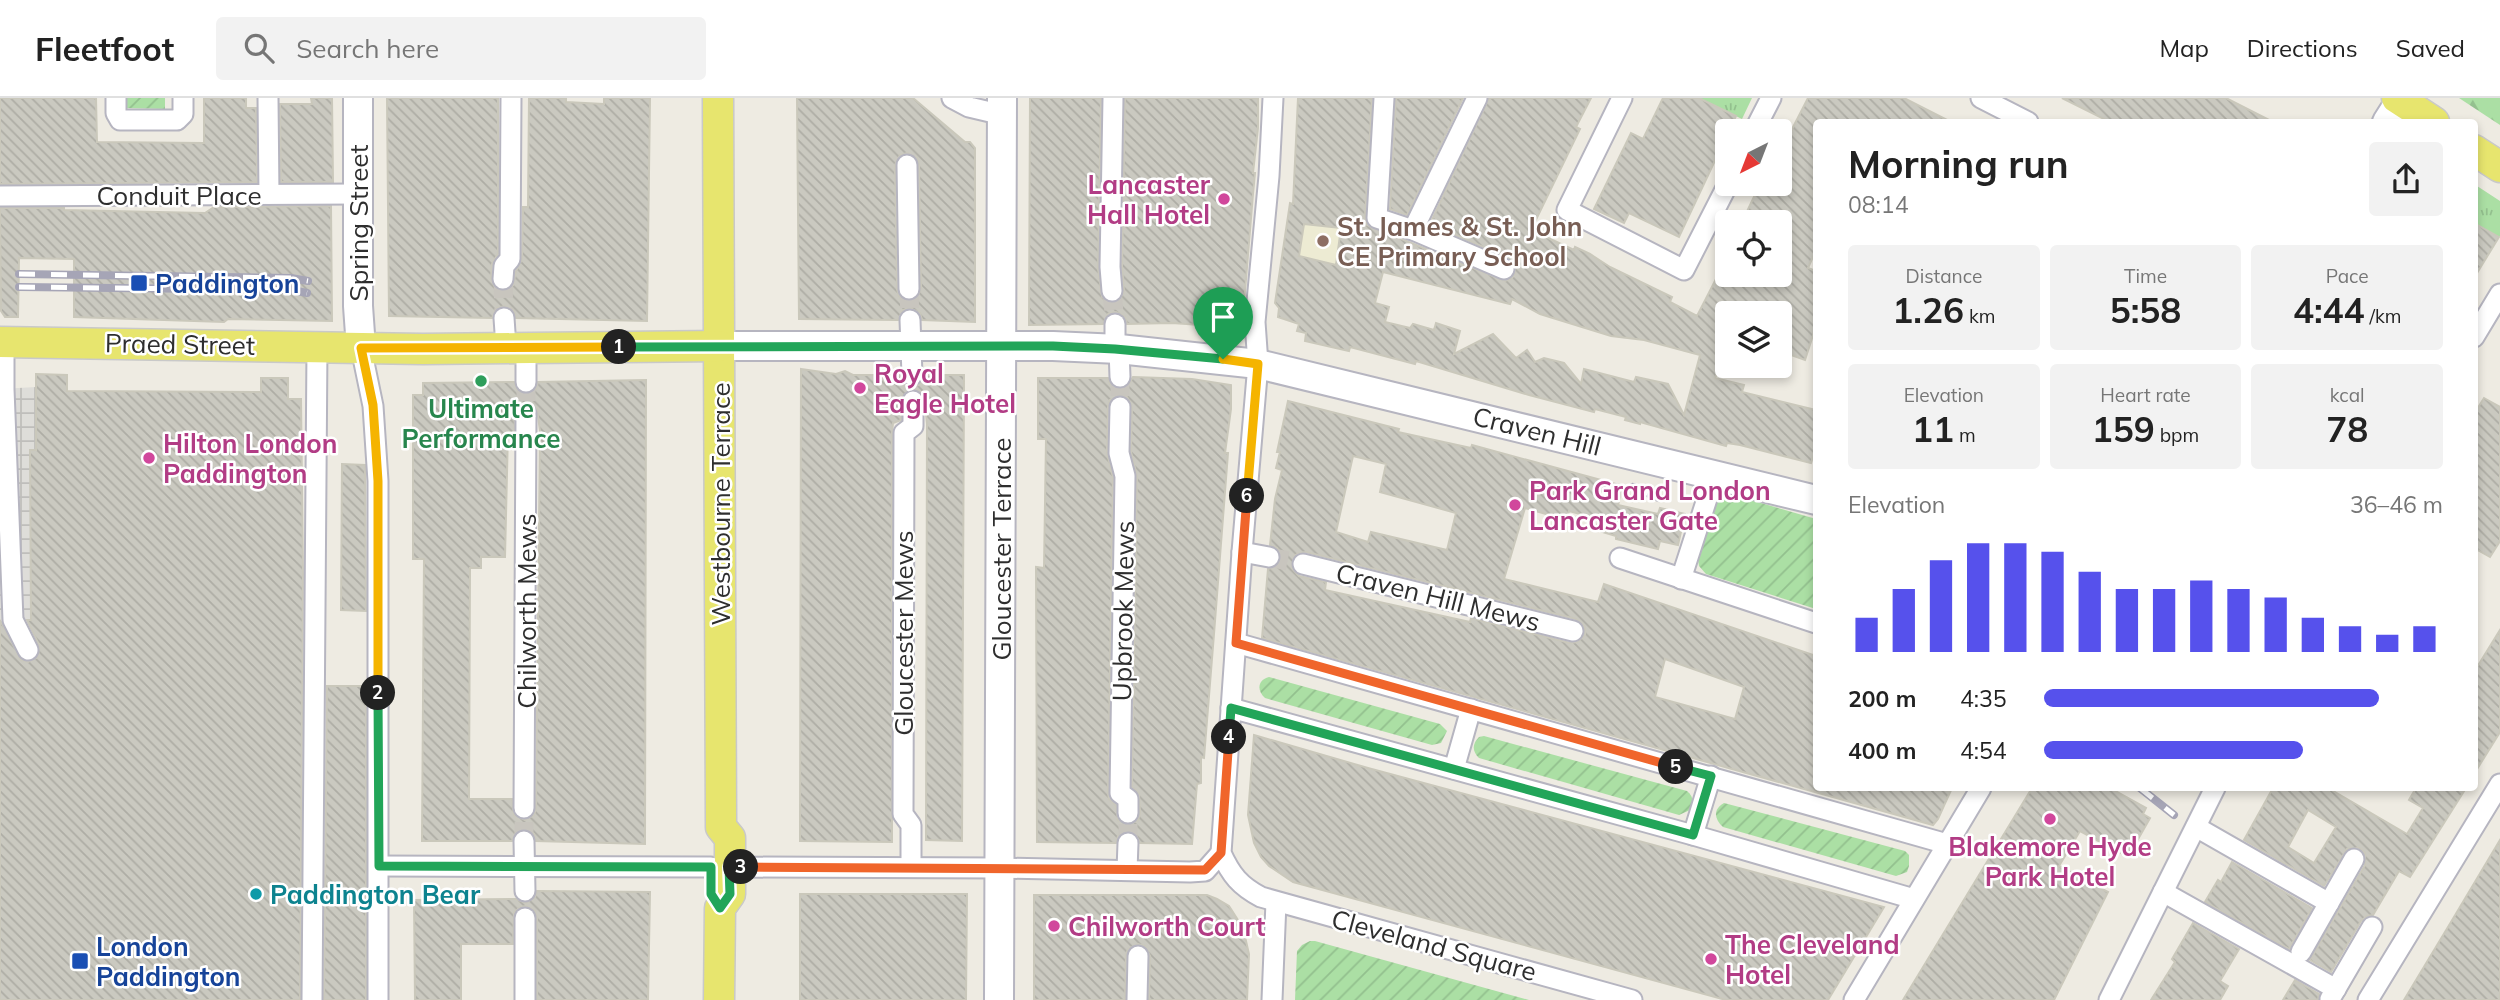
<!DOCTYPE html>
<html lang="en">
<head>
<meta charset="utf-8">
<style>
	:root { --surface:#fff; --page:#f2f2f2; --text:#222; --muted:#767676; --line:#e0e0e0; --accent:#5651ec }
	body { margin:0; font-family:Mulish,sans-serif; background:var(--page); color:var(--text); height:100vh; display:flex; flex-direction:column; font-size:26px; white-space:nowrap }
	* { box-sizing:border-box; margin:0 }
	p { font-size:23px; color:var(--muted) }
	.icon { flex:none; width:38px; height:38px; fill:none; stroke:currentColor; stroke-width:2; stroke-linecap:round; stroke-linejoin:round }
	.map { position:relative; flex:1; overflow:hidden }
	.panel { position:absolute; left:1813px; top:21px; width:665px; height:672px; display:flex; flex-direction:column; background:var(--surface); border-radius:7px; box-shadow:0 4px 10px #0003 }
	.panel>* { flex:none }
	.needle { width:46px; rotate:222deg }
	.controls { position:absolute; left:1715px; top:21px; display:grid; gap:14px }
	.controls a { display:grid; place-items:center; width:77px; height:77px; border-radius:7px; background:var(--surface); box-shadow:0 4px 10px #0003; font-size:35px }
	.pin { position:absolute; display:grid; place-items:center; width:60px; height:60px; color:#fff; margin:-72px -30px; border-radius:50% 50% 50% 0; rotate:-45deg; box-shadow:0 0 7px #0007 }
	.pin .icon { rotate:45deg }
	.km { position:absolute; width:35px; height:35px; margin:-18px; border-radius:50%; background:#222; color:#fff; font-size:19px; line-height:35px; text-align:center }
	.round { display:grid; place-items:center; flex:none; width:74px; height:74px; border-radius:7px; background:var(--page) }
	.headline { display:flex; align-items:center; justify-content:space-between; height:119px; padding:0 35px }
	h1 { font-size:38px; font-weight:700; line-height:52px }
	.stats { display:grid; grid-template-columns:repeat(3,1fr); gap:10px; height:119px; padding:7px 35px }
	.stats div { display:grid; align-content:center; border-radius:7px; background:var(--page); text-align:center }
	.stats b { font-size:35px; font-weight:700 }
	.stats small { font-size:19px; font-weight:400 }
	.stats p { font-size:19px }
	.chart { height:196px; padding:14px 35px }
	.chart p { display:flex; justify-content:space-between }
	.chart svg { width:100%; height:126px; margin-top:7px; stroke:var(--accent); stroke-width:6 }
	ul { padding:0 35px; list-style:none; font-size:23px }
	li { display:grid; grid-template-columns:112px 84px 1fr; align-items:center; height:52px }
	li i { height:18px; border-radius:9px; background:var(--accent) }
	header { display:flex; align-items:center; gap:42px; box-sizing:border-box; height:98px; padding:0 35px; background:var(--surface); border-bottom:2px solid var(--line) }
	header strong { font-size:33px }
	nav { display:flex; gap:38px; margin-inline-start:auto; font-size:24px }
	.search { width:490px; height:63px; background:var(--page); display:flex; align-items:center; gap:18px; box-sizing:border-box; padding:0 24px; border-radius:7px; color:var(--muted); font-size:26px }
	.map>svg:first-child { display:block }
</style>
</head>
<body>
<header>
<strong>Fleetfoot</strong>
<div class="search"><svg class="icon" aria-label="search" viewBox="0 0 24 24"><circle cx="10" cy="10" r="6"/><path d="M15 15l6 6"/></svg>Search here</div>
<nav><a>Map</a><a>Directions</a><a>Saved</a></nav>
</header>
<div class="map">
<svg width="2500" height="902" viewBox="0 0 2500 902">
	<defs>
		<pattern id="grass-tufts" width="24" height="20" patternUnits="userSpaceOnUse" patternTransform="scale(1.75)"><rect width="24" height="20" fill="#abdfa4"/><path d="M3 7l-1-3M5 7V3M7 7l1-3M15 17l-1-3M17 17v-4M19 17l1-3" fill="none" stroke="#93c08e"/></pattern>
		<pattern id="forest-firs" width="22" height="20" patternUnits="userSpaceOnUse" patternTransform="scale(1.75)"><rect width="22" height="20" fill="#abdfa4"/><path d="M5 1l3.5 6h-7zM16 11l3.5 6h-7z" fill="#93c08e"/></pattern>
		<pattern id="garden-furrows" width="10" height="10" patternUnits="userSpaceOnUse" patternTransform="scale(1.75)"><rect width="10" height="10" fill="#abdfa4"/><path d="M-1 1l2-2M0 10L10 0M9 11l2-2" fill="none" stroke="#93c08e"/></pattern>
		<pattern id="plaza-grid" width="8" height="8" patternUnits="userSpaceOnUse" patternTransform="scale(1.75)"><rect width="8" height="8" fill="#deddd9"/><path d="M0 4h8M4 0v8" fill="none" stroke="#bfbebb"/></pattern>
		<pattern id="building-back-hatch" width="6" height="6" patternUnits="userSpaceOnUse" patternTransform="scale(1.75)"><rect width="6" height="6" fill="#cac9c0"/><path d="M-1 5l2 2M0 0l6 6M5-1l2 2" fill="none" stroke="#aeada5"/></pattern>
	</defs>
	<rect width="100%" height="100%" fill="#eeebe2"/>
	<path fill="#edebd3" d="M1290 105 1364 114 1360 173 1282 154Z"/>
	<g fill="url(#grass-tufts)">
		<path d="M1699 0H1752L1742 21Z"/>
		<path d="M2474 86 2500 103V138L2497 142 2496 138 2475 125Z"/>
	</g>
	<path fill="url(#forest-firs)" d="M2459 0H2500V27Z"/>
	<g fill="url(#garden-furrows)">
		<path d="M124 0H165V11L124 10Z"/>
		<path d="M1723 394 1816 421V511L1706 476 1699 468 1698 462 1718 399Z"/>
		<path d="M1269 579 1440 626 1447 633 1441 645 1432 647 1265 600C1257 593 1257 582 1269 579Z"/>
		<path d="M1484 638 1687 693C1694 699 1694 705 1690 712L1679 717 1479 660C1472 653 1472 646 1479 639Z"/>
		<path d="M1724 705 1905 753 1909 757V768L1907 774 1896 778 1723 729C1714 721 1713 711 1724 705Z"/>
		<path d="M1310 843H1315L1529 902H1295L1297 853 1302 847Z"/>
	</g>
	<path fill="url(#plaza-grid)" d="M36 289V352H30L31 522H0V291Z"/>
	<g fill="url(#building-back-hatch)" stroke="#cac8bb" stroke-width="2" fill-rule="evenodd">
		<path d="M0 0H96L97 44 204 45V0H246V10H256L257 84 0 86Z"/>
		<path d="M311 0H332L333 84H281L280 6H312Z"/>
		<path d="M387 0H498V156L492 166 491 180 496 191 503 193 513 187 516 173 522 161 523 109H528L529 0H566V4L604 6V0H650L647 223 516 220 514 213 504 208 497 210 492 220 389 218Z"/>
		<path d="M797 0H913L965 44H970L975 50V224L922 222 920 215 910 210 903 212 898 222 799 221ZM907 55 917 60 919 67 921 191 916 201 909 203 899 198 897 191 895 67 900 57Z"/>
		<path d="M1030 0H1101L1098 170 1102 199 1112 205 1119 203 1124 193 1122 169 1125 0H1258V30L1253 75H1255L1253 96 1242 230 1172 225 1127 226 1125 219 1116 214 1108 216 1103 226 1029 227Z"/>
		<path d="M1298 0H1372L1365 119 1367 127 1505 183 1512 180 1515 175 1514 164 1509 160 1430 126 1489 0H1591L1576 29 1580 31 1531 132 1574 152 1575 149 1590 156 1610 169 1672 199 1670 204 1697 218 1718 177H1780V124H1742L1760 86H1780V48L1786 34 1790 35 1808 0H1904L1951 24H1816V152L1808 170 1816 173V228L1805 262 1780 253V215H1727V255L1715 280 1744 287 1742 294 1816 312V360L1813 359 1811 365 1740 347 1727 345 1726 348 1640 324V326L1625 322 1626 319 1595 311 1594 314 1529 297 1416 263 1415 266 1350 249 1349 253 1305 243 1306 235 1297 233 1299 226 1278 219 1279 210 1275 205 1290 105 1293 106ZM1304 126 1341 130 1336 167 1299 158ZM1383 174 1510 206 1512 201 1540 216 1611 238 1644 242 1700 257 1684 317 1668 286 1636 279 1634 284 1584 271 1581 286 1564 265 1544 260 1535 264 1527 252 1516 260 1493 236 1454 256 1460 233 1436 225 1434 232 1413 226 1410 230 1385 224 1389 209 1375 205Z"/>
		<path d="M1396 0H1463L1407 117 1390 111Z"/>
		<path d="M1663 0H1699L1736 18 1679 139 1629 115 1624 125 1594 111 1631 35 1643 41Z"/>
		<path d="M2062 0H2226L2273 24H2110Z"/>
		<path d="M331 108 332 223 228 221 224 224 74 219V161L19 160 18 219H5L1 213 0 110H64V112L205 115 214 109Z"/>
		<path d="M2474 125 2499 139 2474 180Z"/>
		<path d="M801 271 836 276 845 273 853 277H900L902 284 912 289 919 287 924 277H964L962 743 926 742 927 326 924 298 918 292 912 291 902 298 901 322 893 325 892 335V744L800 743Z"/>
		<path d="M36 276 67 277V293L261 294V280H288V301H301L303 475 300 902H0V522L21 562 28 564 38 559 39 547 27 522H31L30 352H36Z"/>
		<path d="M1133 279 1192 281 1231 287V311L1225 355H1228L1214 536 1204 660 1201 659V685L1197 686 1192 746 1140 745 1135 735 1128 733 1118 738 1116 745 1037 744 1036 469 1044 470 1046 341H1038V280H1108L1110 286 1120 291 1127 289ZM1120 297 1127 299 1132 309 1131 354 1137 378 1132 689 1139 696 1140 715 1138 722 1129 727 1118 722 1116 707 1109 701 1108 695 1113 379 1107 355 1108 309 1110 302Z"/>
		<path d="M646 282 645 746 536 743 534 736 524 731 517 733 512 743H422L424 461H413V297H423V285L514 284 519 294 527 296 536 291 538 284ZM527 304 537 311 540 333 536 710 534 717 525 722 514 717 512 701H469L470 470H481V459H505L508 334H514L516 309Z"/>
		<path d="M2484 300 2500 309V443L2490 459 2474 450V316Z"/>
		<path d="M1288 303 1399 331 1398 334 1471 350 1472 347 1623 388 1618 407 1658 416 1660 410 1685 416 1678 447 1660 443 1658 451 1616 441V438L1596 432 1599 421 1569 413 1567 422 1525 410 1504 481 1598 504 1604 486 1816 558V692L1817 690H1952L1938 721 1933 727 1262 540 1268 471 1278 467 1281 461 1277 450 1270 447 1275 401 1282 372 1276 370 1280 354H1277ZM1353 358 1386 366 1380 394 1456 415 1447 452 1371 434 1368 444 1336 434ZM1306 454 1576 521 1585 529V537L1577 544 1570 545 1471 520 1470 524 1325 492 1326 484 1299 478 1292 470 1294 458 1299 455ZM1665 561 1744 589 1735 621 1655 599Z"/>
		<path d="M342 366 365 367 366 513 341 512Z"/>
		<path d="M2500 532V634L2474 676V574Z"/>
		<path d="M327 588H366V902H324Z"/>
		<path d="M1254 637 1368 670 1884 809 1828 902H1726L1293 784 1269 768 1261 759 1254 745 1248 717Z"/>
		<path d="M2032 690H2110L2146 710 2143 716 2150 720 2128 759 2080 733 2059 768 2108 794 2054 902H1903Z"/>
		<path d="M2273 690H2328L2407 736 2423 710 2409 702 2416 690H2466L2410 779 2399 773 2373 817 2367 818 2361 823 2331 874 2310 862 2365 767V755L2359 750 2347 751 2324 788 2244 742ZM2308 712 2336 729 2314 765 2288 749Z"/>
		<path d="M2500 742V902H2404L2451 824Z"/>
		<path d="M2232 764 2312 810 2289 851 2205 804 2218 782 2221 784Z"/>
		<path d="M537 793 650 794 648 902H537V820L535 813 526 808 520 809 514 815 513 846H461V902H415L414 802 516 801 526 805 535 799Z"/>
		<path d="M800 796H967L966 902H800Z"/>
		<path d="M1034 797H1207L1217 801 1229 808 1243 830 1249 856 1247 902H1149L1150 858 1145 848 1138 846 1128 851 1126 857 1125 902H1034Z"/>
		<path d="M2193 825 2239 851 2220 883 2228 888 2220 902H2151L2175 864 2172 861Z"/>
		<path d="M2295 882 2319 896 2318 902H2283Z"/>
	</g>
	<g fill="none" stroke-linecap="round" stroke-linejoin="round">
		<g stroke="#c8c5be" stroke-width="19" stroke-dasharray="19 10" stroke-linecap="butt">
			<path d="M503 181 504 220"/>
			<path d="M909 191 910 222"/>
			<path d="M1112 193 1115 226"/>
			<path d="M1120 279V309"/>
			<path d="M526 284V316"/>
			<path d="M1269 459 1303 466"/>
			<path d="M524 743V710"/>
			<path d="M1128 745V715"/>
		</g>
		<g stroke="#b6b5c0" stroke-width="23">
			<g id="street">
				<path d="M116 0V15L120 22H177L183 16V0"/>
				<path d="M268 0 269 96"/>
				<path d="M952 0 969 9 1003 17"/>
				<path d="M1273 0 1269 78 1255 224 1258 266 1242 454 1221 755C1231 777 1240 788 1261 799L1632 902"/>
				<path d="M1384 0 1377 120 1413 132 1504 171"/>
				<path d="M1622 0 1567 112 1684 172 1728 86"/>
				<path d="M1981 0 2028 24"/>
				<path d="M1754 33 1771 0"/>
				<path d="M907 67 909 191"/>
				<path d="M0 98 358 96"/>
				<path d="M1413 132 1477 0"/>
				<path d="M503 181 504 168 510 161 511 0"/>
				<path d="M1112 193 1110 169 1113 0"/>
				<path d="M504 220 506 249"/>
				<path d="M910 222 912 277"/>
				<path d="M1115 226V251"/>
				<path d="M2474 239 2500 196"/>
				<path d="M4 244V291L13 522 28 552"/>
				<path d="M361 250 373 308 378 383V902"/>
				<path d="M1119 251 1120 279"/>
				<path d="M526 284V249"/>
				<path d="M1120 309 1119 355 1125 378 1120 695 1128 701V715"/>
				<path d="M1242 454 1269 459"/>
				<path d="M1620 460 1816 525"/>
				<path d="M1303 466 1573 533"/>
				<path d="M1681 481 1715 376"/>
				<path d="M1236 545 1947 746"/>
				<path d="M1231 610 1693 737 1914 801"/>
				<path d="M1454 671 1471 611"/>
				<path d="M524 710 526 316"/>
				<path d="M2196 729 2329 805"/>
				<path d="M1693 737 1711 678"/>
				<path d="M524 743 525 793"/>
				<path d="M379 768 711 769"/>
				<path d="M729 769 999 770 1190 774 1205 773 1221 755"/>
				<path d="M911 769V727L903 716 904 335 913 328V303"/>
				<path d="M1127 772 1128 745"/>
				<path d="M2163 794 2336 891"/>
				<path d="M525 820V902"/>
				<path d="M2301 854 2354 761"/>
				<path d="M2330 901 2372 829"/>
				<path d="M312 902 317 249"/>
				<path d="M1137 902 1138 858"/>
				<path d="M1272 902 1276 804"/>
				<path d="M1854 902 1981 690"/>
				<path d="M2109 902 2215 690"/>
				<path d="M2368 902 2500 686"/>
			</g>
		</g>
		<g stroke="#b6b5c0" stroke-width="32">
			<g id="secondary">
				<path d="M358 0V208L361 250"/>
				<path d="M2387 24 2401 2"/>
				<path d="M719 248H1053L1119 251 1258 266 1816 402"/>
				<path d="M999 902 1002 0"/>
			</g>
		</g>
		<g stroke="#c9c9c9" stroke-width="33">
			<g id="primary">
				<path d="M718 0 721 725V729L730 740V796L720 810 719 902"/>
				<path d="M2397 0 2434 24"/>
				<path d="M2474 52 2500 69"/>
				<path d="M0 244 423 251 719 248"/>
			</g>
		</g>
		<use href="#street" stroke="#fff" stroke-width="19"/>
		<use href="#secondary" stroke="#fff" stroke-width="28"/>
		<use href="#primary" stroke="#e7e56e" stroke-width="30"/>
		<g stroke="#a6a5b6" stroke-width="8">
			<g id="rail">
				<path d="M19 176 291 180 308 183"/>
				<path d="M19 189 292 192 307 195"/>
				<path d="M1633 389 1659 400"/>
				<path d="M2140 690 2174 717"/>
			</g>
		</g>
		<use href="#rail" stroke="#fff" stroke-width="5" stroke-dasharray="16" stroke-linecap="butt"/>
	</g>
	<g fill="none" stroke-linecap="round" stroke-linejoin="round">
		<g stroke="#fff" stroke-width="14">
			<path id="split-1" d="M619 249 1053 248 1115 251 1223 261"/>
		</g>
		<g stroke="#fff" stroke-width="14">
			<path id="split-2" d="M378 595V383L373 307 361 250 619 249"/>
		</g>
		<g stroke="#fff" stroke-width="14">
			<path id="split-3" d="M378 595 379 768 711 769V796L720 810 730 796 729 769H741"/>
		</g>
		<g stroke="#fff" stroke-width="14">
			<path id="split-4" d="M741 769 1205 772 1221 755 1229 639"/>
		</g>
		<g stroke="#fff" stroke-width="14">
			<path id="split-5" d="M1229 639 1231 610 1693 737 1711 678 1676 669"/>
		</g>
		<g stroke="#fff" stroke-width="14">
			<path id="split-6" d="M1247 398 1236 545 1676 669"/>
		</g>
		<g stroke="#fff" stroke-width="14">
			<path id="split-7" d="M1223 261 1258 266 1247 398"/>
		</g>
		<use href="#split-1" stroke="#22a559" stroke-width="9"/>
		<use href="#split-2" stroke="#f5b400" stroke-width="9"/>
		<use href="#split-3" stroke="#22a559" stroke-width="9"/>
		<use href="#split-4" stroke="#f0652b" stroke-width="9"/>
		<use href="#split-5" stroke="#22a559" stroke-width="9"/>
		<use href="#split-6" stroke="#f0652b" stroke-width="9"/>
		<use href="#split-7" stroke="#f5b400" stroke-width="9"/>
	</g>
	<g fill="#d1479c" stroke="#fff" stroke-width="2.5">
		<circle cx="1224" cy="101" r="7"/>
		<circle cx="860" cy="290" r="7"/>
		<circle cx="149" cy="360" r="7"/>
		<circle cx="1515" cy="407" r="7"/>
		<circle cx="2050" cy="721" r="7"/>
		<circle cx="1054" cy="828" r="7"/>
		<circle cx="1711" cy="861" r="7"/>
	</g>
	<circle fill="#8d6e63" stroke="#fff" stroke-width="2.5" cx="1323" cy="143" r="7"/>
	<g fill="#1a4fb4" stroke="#fff" stroke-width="2.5">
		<rect x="130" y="176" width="18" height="18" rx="3.5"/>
		<rect x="71" y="854" width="18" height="18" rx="3.5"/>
	</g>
	<circle fill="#2e9e5b" stroke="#fff" stroke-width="2.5" cx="481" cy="283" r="7"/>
	<circle fill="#0f9aa8" stroke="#fff" stroke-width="2.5" cx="256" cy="796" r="7"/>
	<g text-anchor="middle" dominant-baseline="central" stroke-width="5" stroke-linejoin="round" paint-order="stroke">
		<g font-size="26" font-weight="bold" fill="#b23c85" stroke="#fff" text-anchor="start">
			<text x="1210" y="86" text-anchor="end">Lancaster<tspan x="1210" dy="30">Hall Hotel</tspan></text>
			<text x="874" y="275">Royal<tspan x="874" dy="30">Eagle Hotel</tspan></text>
			<text x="163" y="345">Hilton London<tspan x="163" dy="30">Paddington</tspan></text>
			<text x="1529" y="392">Park Grand London<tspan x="1529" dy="30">Lancaster Gate</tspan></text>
			<text x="2050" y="748" text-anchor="middle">Blakemore Hyde<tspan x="2050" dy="30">Park Hotel</tspan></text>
			<text x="1068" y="828">Chilworth Court</text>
			<text x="1725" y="846">The Cleveland<tspan x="1725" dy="30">Hotel</tspan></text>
		</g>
		<g font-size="26" fill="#2e2e2e" stroke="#fff">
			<text x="179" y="97">Conduit Place</text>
			<text transform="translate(358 125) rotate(-90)">Spring Street</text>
			<text transform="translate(180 246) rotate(1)">Praed Street</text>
			<text transform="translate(1537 333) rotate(14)">Craven Hill</text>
			<text transform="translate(720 406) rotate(-90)">Westbourne Terrace</text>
			<text transform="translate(1001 451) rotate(-90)">Gloucester Terrace</text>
			<text transform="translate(1438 499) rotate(14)">Craven Hill Mews</text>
			<text transform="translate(526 513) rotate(-90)">Chilworth Mews</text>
			<text transform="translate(1123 513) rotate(-89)">Upbrook Mews</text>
			<text transform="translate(903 535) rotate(-90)">Gloucester Mews</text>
			<text transform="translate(1434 847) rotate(15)">Cleveland Square</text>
		</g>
		<g font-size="26" font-weight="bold" fill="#785e54" stroke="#fff" text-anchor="start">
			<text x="1337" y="128">St. James &amp; St. John<tspan x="1337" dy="30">CE Primary School</tspan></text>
		</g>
		<g font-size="26" font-weight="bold" fill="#164399" stroke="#fff" text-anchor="start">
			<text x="155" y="185">Paddington</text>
			<text x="96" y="848">London<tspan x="96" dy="30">Paddington</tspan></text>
		</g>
		<g font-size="26" font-weight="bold" fill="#27864d" stroke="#fff">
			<text x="481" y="310">Ultimate<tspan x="481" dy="30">Performance</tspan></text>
		</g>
		<g font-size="26" font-weight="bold" fill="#0d838f" stroke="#fff" text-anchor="start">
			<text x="270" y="796">Paddington Bear</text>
		</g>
	</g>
</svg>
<div class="controls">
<a><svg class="needle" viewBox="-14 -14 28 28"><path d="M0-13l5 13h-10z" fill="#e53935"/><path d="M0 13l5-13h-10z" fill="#767676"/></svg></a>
<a><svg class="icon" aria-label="locate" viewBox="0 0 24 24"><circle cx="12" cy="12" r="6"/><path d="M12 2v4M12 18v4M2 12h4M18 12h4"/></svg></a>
<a><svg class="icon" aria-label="layers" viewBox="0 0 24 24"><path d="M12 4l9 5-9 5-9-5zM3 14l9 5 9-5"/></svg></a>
</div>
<div class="pin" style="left:1223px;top:261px;background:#1e9e55"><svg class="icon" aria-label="arrive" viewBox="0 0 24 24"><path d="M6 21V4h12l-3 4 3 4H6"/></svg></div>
<b class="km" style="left:619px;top:249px">1</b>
<b class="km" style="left:378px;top:595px">2</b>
<b class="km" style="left:741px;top:769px">3</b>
<b class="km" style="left:1229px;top:639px">4</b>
<b class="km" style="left:1676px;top:669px">5</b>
<b class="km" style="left:1247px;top:398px">6</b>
<section class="panel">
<div class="headline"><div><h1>Morning run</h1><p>08:14</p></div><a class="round"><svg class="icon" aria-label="share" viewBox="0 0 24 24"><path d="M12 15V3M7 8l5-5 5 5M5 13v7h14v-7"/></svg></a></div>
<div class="stats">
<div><p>Distance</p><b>1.26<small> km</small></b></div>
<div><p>Time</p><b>5:58</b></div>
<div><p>Pace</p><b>4:44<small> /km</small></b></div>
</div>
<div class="stats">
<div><p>Elevation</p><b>11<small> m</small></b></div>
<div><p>Heart rate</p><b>159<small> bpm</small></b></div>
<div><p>kcal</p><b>78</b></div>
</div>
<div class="chart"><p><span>Elevation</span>36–46 m</p>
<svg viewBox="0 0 160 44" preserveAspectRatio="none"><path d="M5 44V32M15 44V22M25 44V12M35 44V6M45 44V6M55 44V9M65 44V16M75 44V22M85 44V22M95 44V19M105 44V22M115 44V25M125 44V32M135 44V35M145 44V38M155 44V35"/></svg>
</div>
<ul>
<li><b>200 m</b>4:35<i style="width:84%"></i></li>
<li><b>400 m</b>4:54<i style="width:65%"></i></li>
</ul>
</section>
</div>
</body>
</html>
